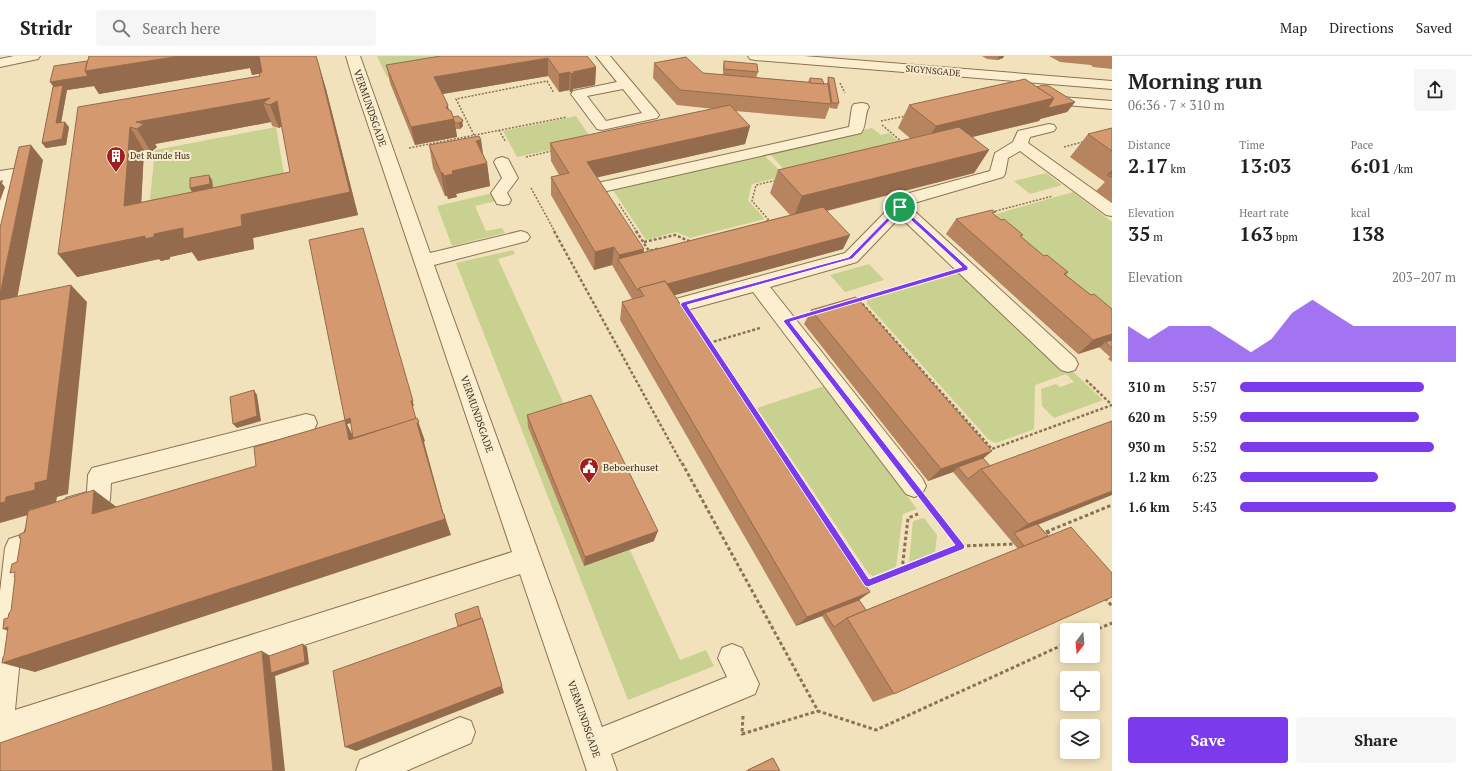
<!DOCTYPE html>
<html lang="en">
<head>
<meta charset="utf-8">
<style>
	:root { --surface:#fff; --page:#f6f6f6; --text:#222; --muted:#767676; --line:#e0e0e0; --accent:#7c3aed }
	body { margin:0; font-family:"PT Serif",serif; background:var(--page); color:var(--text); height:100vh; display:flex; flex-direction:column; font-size:15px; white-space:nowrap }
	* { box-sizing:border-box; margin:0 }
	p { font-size:13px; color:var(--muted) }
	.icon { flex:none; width:22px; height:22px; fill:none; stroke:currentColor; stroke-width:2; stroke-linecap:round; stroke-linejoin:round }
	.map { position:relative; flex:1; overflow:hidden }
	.panel { display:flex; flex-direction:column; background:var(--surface); width:360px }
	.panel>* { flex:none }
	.needle { width:26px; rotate:196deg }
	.tools { position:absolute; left:1060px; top:567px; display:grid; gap:8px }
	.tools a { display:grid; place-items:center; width:40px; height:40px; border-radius:4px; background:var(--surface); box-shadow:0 2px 10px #0003; font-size:20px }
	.pin { position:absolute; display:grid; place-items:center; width:34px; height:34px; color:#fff; margin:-17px; border:2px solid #fff; border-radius:50%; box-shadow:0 1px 4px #0007 }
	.round { display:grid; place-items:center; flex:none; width:42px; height:42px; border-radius:4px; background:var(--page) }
	.head { display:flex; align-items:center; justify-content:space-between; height:68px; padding:0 16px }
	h1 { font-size:22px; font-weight:700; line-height:30px }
	.figures { display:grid; grid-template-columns:repeat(3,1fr); gap:6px; height:68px; padding:4px 16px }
	.figures div { display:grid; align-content:center }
	.figures b { font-size:20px; font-weight:700 }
	.figures small { font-size:11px; font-weight:400 }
	.figures p { font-size:11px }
	.chart { height:112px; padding:8px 16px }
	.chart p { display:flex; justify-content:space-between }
	.chart svg { width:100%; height:72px; margin-top:4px; fill:var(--accent); opacity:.7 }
	.action { display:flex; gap:8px; margin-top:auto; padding:8px 16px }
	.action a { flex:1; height:46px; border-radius:4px; background:var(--accent); color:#fff; font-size:16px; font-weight:700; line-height:46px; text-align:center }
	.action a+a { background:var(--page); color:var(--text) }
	ul { padding:0 16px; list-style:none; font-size:13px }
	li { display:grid; grid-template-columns:64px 48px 1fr; align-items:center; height:30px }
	li i { height:10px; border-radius:5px; background:var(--accent) }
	header { display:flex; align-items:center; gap:24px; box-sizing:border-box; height:56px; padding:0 20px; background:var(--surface); border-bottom:1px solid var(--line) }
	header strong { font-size:19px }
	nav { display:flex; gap:22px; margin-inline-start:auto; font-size:14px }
	.search { width:280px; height:36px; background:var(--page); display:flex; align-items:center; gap:10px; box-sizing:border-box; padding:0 14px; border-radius:4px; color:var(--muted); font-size:15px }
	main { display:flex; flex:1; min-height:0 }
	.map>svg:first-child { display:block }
</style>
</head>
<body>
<header>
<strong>Stridr</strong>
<div class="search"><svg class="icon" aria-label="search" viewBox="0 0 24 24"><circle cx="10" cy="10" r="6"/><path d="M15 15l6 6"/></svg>Search here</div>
<nav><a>Map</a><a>Directions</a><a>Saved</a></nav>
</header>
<main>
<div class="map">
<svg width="1112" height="715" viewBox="0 0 1112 715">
	<rect width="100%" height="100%" fill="#f2e2bc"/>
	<g fill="#c9d190">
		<path d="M377 0H508L387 21Z"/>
		<path d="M576 60 593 85 517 101 503 75Z"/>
		<path d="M276 71 287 135 148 163 155 94Z"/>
		<path d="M872 72 881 79 889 77 905 91 789 119 768 96Z"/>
		<path d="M764 99 782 117 781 121 752 128 748 144 765 163 690 182 676 176 646 184 613 134Z"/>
		<path d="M1046 117 1062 129 1030 138 1014 125Z"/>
		<path d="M1073 136 1112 166V259L996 161V158Z"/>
		<path d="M493 137 496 145 475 150 486 175 502 172 505 177 452 190 437 150Z"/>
		<path d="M513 194 515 198 498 203 569 359 584 510 630 494 680 604 706 594 714 610 628 644 456 207Z"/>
		<path d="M869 208 884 224 845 236 830 219Z"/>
		<path d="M960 217 1065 308 1103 344 1054 362 1042 350 1041 333 1056 328 1060 331 1074 326 1066 318 1035 329 1034 373 996 387 989 384 867 248V244Z"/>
		<path d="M824 330 917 453 903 458 896 511 873 520 869 518 757 352Z"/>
		<path d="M924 462 937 479 935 496 909 506 913 465Z"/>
	</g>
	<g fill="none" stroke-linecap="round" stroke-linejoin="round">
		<g stroke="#8b7254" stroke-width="2">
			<g id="minor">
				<path d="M14 0H40L38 3 0 11V3Z"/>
				<path d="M346 0H360L430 197 521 175 527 177 530 181 527 185 434 209 602 671 727 621 718 602 722 592 732 588 742 592 759 628 755 638 611 698 617 715H587L520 518 0 689V536L5 492 9 483 24 478 28 466 37 462 46 466C50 476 49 483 45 493L30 499 15 654 512 496 354 27Z"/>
				<path d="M596 0H610L657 56 659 59 657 62 602 74 597 73 571 38 573 35 617 26ZM623 33 642 57 606 65 587 40Z"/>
				<path d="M748 0H804L1112 25V33L755 4 750 3Z"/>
				<path d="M1048 40 1112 45V53L1043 47 1041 44 1043 41Z"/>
				<path d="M862 47 867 48 869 51C864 59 867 69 861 77L607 135 601 134 599 130 601 126 607 125 849 71 852 51 854 48Z"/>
				<path d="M1049 68 1054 69 1056 72 1054 75 1030 81 1028 87 1112 147V160L1106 159 1020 95 1008 102 1005 118 1003 121 914 147 910 151 1075 302 1078 308 1075 314 1068 316 1061 314 900 161 857 206 770 231 922 422 926 430 922 438 914 441 906 438 753 236 683 255 676 253 673 248 676 243 683 241 845 197 902 139 990 115 995 97 1013 86 1018 75Z"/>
				<path d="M502 101 508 103 518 122 507 137 511 144 509 148 503 149 497 148 491 137 502 122 494 106 496 103Z"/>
				<path d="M13 113 19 115 21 118 9 170 6 174 0 176V137L3 124 0 125V115Z"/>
				<path d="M306 358 314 360 317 367 314 374 111 427 110 444 107 452 75 461 66 458 63 450 66 442 87 436 88 419 92 412Z"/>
				<path d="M460 661 471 665 475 676 471 687 406 715H356L360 704Z"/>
			</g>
		</g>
		<g stroke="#8b7254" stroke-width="1.5" stroke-dasharray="2 1.5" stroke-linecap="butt">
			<path d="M840 27 845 37"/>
			<path d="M881 65 906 60"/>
			<path d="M882 69 902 86"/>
			<path d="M499 74 505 85"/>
			<path d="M474 79 456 43 547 25 554 37"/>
			<path d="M1064 91 1082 86"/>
			<path d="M409 92 567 61"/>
			<path d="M526 101 552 95"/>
			<path d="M531 132 555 176"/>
			<path d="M619 148 637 176"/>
			<path d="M992 156 1053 140"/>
			<path d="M766 165 769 164 752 145 756 129 777 124"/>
		</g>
		<g stroke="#8b7254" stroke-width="2.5" stroke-dasharray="3 2" stroke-linecap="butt">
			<path d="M554 175 682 408"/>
			<path d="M636 175 649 195 660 192"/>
			<path d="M644 186 675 179 689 185"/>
			<path d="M857 244 939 220"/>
			<path d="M859 244 992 393 1112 349"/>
			<path d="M697 269 789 408"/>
			<path d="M709 287 760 272"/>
			<path d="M1086 324 1112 349"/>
		</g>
		<g stroke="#8b7254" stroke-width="3" stroke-dasharray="3.5 2.5" stroke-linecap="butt">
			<path d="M682 407 818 655 876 674 1067 587"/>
			<path d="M788 407 868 527 961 490 931 451"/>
			<path d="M1047 475 1052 481"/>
			<path d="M1046 476 1112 449"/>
			<path d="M961 490 1014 488"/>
			<path d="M902 514 908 462 918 458"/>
			<path d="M1105 542 1112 550"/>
			<path d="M1093 575 1112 567"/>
			<path d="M743 660 742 678 818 655"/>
		</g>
		<use href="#minor" fill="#fcefd0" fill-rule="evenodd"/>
	</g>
	<g fill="#b6845f" fill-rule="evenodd">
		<path d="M316 0 326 33 358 159 253 182 254 193 198 205 192 196 170 201V203L161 205 159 203 77 221 78 51 260 20 259 18 252 19 250 12 99 38 94 30 67 34 61 66 69 71 66 89 46 92 42 87 53 31ZM271 66 272 70 279 72 282 70 290 116 213 132 212 124 190 132 192 136 141 146 144 94 151 96 157 91 155 88Z"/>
		<path d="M587 0 596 11 595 29 573 33V35L570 36 569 34 559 36 548 20 442 38 449 54 453 61 463 70 460 73H456L457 81 415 89 390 27 386 9Z"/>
		<path d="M982 0H1004L1003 2 997 4 987 3Z"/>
		<path d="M1049 0H1112V13L1093 11 1091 9 1060 6Z"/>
		<path d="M724 5 758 16 756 22 723 19V11Z"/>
		<path d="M654 7 703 17 808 26 810 22 824 28H827L828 21 839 47 837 53 830 52V50L825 63 735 55 750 70 745 88 597 121 644 196 790 159 770 137 778 114 911 83 898 72 909 49 1037 31 1075 46 1067 56 1040 63 1039 65 972 81 989 94 974 117 827 155 843 193 674 239 870 536 859 544 866 554 1018 493 953 416 928 425 804 268 811 254 992 395 983 402 1048 480 894 638 873 646 822 560 796 570 620 264 622 246 632 243 612 209 594 214 551 139V121L559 119 551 105 550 87 714 53 677 49 653 22Z"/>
		<path d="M1112 72V147L1096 135 1105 126 1070 101 1088 78Z"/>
		<path d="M481 84 483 98 487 107 490 130 456 138 457 141 448 143 447 140H445L433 112 429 89Z"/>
		<path d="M994 158 1044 200 1068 216 1066 219 1091 239 1112 253V306L1108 303 1110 301 1099 291H1100L1078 298 946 178 956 163Z"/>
		<path d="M527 359 654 485 584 510 528 371Z"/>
		<path d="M773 702 780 715H745L770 703Z"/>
	</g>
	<g fill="#946b4d">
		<path d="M180 0H261L267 16 252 19 250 12 99 38 94 30 67 34 60 73 56 67 57 36 50 26 85 15Z"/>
		<path d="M316 0 326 33 358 159 253 182 254 193 198 205 192 196 170 201V203L161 205 159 203 77 221 58 198 350 136Z"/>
		<path d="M999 0H1004L1003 2 997 4Z"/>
		<path d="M548 2V20L437 39 434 21Z"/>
		<path d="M596 11 595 29 573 33V35L570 36 571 18 573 16Z"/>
		<path d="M570 16 569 34 559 36V18Z"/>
		<path d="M270 42 277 45 286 67 279 72 270 49 263 47 271 66 155 88 157 91 151 96 137 73 136 66Z"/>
		<path d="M1054 42 1039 65 931 91 926 87 936 70Z"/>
		<path d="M1075 46 1067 56 1040 63 1048 52Z"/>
		<path d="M448 49 450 63H454L457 81 415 89 411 71 446 52Z"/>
		<path d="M462 63 463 70 460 73 459 67Z"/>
		<path d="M65 66 69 71 66 89 46 92 42 87Z"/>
		<path d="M750 70 745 88 586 124 587 106Z"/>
		<path d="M130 71 144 94 140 173 124 150Z"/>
		<path d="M481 84 484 107 476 85Z"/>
		<path d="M31 89 43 104 0 334V238Z"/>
		<path d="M989 94 974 117 793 163 802 140Z"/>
		<path d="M487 107 490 130 456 138 457 141 448 143 444 120 452 115Z"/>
		<path d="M1112 114V122L1107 119Z"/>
		<path d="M441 117H443L447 140H445Z"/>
		<path d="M209 119 212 124 213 134 193 138 190 132Z"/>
		<path d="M0 125 5 131 0 145Z"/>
		<path d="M363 172 414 350H412L421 382 349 384 345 364 350 362 352 367 347 368 355 384Z"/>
		<path d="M850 179 843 193 643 248 644 240 641 235Z"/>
		<path d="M614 191 612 209 594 214 595 196Z"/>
		<path d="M644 193 642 211 618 203 617 217 619 199Z"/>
		<path d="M71 229 87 246 68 438 57 441 56 447 29 454 28 459 0 467V447L6 441 35 427Z"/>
		<path d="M1112 278V286H1105L1100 291 1078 298 1093 284Z"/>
		<path d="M254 334 257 339 261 365 237 372 233 368Z"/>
		<path d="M417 362 425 385 424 386 445 463 444 458 451 479 35 616 2 607 443 458 417 367Z"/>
		<path d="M992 395 978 407 958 411 953 416 928 425 941 413Z"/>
		<path d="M94 434 118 452 92 458Z"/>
		<path d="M1112 435V439L1015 478 1014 477 1028 468Z"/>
		<path d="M658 475 654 485 584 510 585 501Z"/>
		<path d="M870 536 855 547 825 557 822 560 796 570 807 561Z"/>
		<path d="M482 562 485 571 504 637 356 695 345 691Z"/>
		<path d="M8 571 35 584 3 573Z"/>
		<path d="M303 588 307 591 309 608 275 620 285 715H273L262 595 274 602Z"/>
	</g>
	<g fill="#d4996e" stroke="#946b4d" fill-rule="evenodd">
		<path d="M89 0H180L85 15Z"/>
		<path d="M259 0H316L319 10 350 136 241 159 242 170 183 183V172L154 178V181L145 183V180L58 198 78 51 260 20 259 17 262 16ZM270 42 263 47 270 49 277 45 290 116 124 150 130 71 137 73 144 68 136 66Z"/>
		<path d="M441 0H587L596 11 573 16 574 17 571 18 570 16 559 18 548 2 434 21 448 49 446 52 451 55 454 63 411 71 386 9Z"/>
		<path d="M686 1 703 17 828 28 831 48 680 34 654 7Z"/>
		<path d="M87 5 85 15 88 20 50 26 54 10Z"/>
		<path d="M724 5 757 8 758 16 724 13Z"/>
		<path d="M828 21 834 22 839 47H832Z"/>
		<path d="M810 22 822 23 824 28 810 27Z"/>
		<path d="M1025 23 1054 42 936 70 909 49Z"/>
		<path d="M63 29 56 67 65 66 62 83 42 87 53 31Z"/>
		<path d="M1043 29 1049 30 1075 46 1048 52 1054 42 1037 31Z"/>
		<path d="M730 49 750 70 587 106 644 193 619 199 614 191 595 196 551 121 569 117 550 87Z"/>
		<path d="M458 60 462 63 463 65 459 67H455L453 61Z"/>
		<path d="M959 71 989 94 802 140 778 114Z"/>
		<path d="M1112 72V95L1088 78Z"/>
		<path d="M479 80 481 84 476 85 487 107 452 115 453 118 444 120 443 117H441L429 89Z"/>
		<path d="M31 89 0 238V172L19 91Z"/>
		<path d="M1112 118V120H1109L1107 119Z"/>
		<path d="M209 119 210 128 190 132V122Z"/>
		<path d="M823 151 850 179 667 228 665 225 639 232 638 235 618 203Z"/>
		<path d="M992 154 996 156 992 157 1001 164 1004 163 1023 179 1020 180 1044 200 1047 199 1068 216 1064 218 1091 239 1094 238 1112 253V278L1093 284 956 163Z"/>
		<path d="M363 172 413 345H411L416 363 353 382 350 362 345 364 309 184Z"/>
		<path d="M665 225 870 536 807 561 622 246 644 240 639 232Z"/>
		<path d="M71 229 47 424 35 427V434L6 441 5 446 0 447V244Z"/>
		<path d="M856 241 992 395 941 413 811 254Z"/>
		<path d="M1112 284V292L1105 286Z"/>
		<path d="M254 334 257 360 233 368 230 341Z"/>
		<path d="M591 339 658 475 585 501 527 359Z"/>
		<path d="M417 362 419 366 417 367 443 458H444L445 463 2 607 3 601 4 600 8 571 3 573 4 563 8 562 9 557 11 555 15 521H14L15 516 10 517 12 508 17 506 21 482H19L20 478 25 476 28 455 94 434 92 458 256 410 254 391 345 364 349 384Z"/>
		<path d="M1112 365V435L1028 468 981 413Z"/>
		<path d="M983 402 990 410 981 413 968 423 958 411Z"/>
		<path d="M1037 468 1048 480 1024 490 1014 477Z"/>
		<path d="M1071 471 1112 517V541L894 638 847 562Z"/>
		<path d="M859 544 866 554 847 562 834 571 825 557Z"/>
		<path d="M478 550 481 562 458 570 455 558Z"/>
		<path d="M482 562 502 630 345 691 333 615Z"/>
		<path d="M303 588 305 606 271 617 269 600Z"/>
		<path d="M262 595 273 715H0V687Z"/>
		<path d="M773 702 780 715H749L748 714Z"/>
	</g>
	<path fill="#7c3aed" stroke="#fff" fill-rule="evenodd" d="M900 149 968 211V214L790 266 965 490 964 493 868 531 865 530 680 248 683 246 849 201ZM900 154 962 211 786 263 783 265 955 489 869 523 687 249 852 203Z"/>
	<defs>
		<g id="building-pin" transform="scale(1)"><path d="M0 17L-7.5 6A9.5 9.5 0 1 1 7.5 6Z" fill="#a01e1e" stroke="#f9eccd"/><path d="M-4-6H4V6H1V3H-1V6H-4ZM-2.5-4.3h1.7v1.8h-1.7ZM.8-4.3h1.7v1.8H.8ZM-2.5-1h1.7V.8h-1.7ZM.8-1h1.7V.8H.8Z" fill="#fff"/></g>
		<g id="civic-pin" transform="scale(1)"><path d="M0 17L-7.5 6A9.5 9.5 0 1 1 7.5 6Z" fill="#a01e1e" stroke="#f9eccd"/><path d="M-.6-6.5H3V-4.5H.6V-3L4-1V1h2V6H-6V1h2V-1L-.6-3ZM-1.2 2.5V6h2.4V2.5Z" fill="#fff"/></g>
	</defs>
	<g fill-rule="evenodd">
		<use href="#building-pin" x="116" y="100"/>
		<use href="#civic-pin" x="589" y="411"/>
	</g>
	<g text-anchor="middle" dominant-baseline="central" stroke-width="4" stroke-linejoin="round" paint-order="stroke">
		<g font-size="9" fill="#39291a" stroke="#f9eccd">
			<text transform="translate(933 15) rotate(5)">SIGYNSGADE</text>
		</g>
		<g font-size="9" fill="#39291a" stroke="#f9eccd" text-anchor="start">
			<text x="130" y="100">Det Runde Hus</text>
		</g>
		<g font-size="10" fill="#39291a" stroke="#f9eccd">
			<text transform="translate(370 52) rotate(71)">VERMUNDSGADE</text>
			<text transform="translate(477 358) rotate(71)">VERMUNDSGADE</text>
			<text transform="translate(584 663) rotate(71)">VERMUNDSGADE</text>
		</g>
		<g font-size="10" fill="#39291a" stroke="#f9eccd" text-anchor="start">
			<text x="603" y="411">Beboerhuset</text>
		</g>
	</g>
</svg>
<div class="tools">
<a><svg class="needle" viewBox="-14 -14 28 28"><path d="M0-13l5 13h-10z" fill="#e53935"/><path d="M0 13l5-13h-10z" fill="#767676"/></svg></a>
<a><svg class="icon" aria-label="locate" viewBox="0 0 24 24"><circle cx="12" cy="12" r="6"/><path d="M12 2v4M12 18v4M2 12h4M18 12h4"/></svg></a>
<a><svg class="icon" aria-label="layers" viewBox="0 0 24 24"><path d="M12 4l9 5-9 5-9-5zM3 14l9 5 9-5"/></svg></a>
</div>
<div class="pin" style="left:900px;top:151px;background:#1e9e55"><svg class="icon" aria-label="arrive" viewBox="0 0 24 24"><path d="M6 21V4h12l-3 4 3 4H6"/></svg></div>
</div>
<section class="panel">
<div class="head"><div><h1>Morning run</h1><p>06:36 · 7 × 310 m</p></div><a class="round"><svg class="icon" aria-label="share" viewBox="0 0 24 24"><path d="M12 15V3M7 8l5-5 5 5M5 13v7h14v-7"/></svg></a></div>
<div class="figures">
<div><p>Distance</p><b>2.17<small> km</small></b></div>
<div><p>Time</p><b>13:03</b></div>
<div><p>Pace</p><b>6:01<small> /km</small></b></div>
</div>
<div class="figures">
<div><p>Elevation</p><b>35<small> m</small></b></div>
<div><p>Heart rate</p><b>163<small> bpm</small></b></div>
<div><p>kcal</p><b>138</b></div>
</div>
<div class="chart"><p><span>Elevation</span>203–207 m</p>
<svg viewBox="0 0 160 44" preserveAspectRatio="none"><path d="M0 44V22L10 30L20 22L30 22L40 22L50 30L60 38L70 30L80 14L90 6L100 14L110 22L120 22L130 22L140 22L150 22L160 22V44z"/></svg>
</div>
<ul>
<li><b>310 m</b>5:57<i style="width:85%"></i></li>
<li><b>620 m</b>5:59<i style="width:83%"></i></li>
<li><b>930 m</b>5:52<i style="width:90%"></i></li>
<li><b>1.2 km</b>6:23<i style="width:64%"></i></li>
<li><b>1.6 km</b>5:43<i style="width:100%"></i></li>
</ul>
<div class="action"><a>Save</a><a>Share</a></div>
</section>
</main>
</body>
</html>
